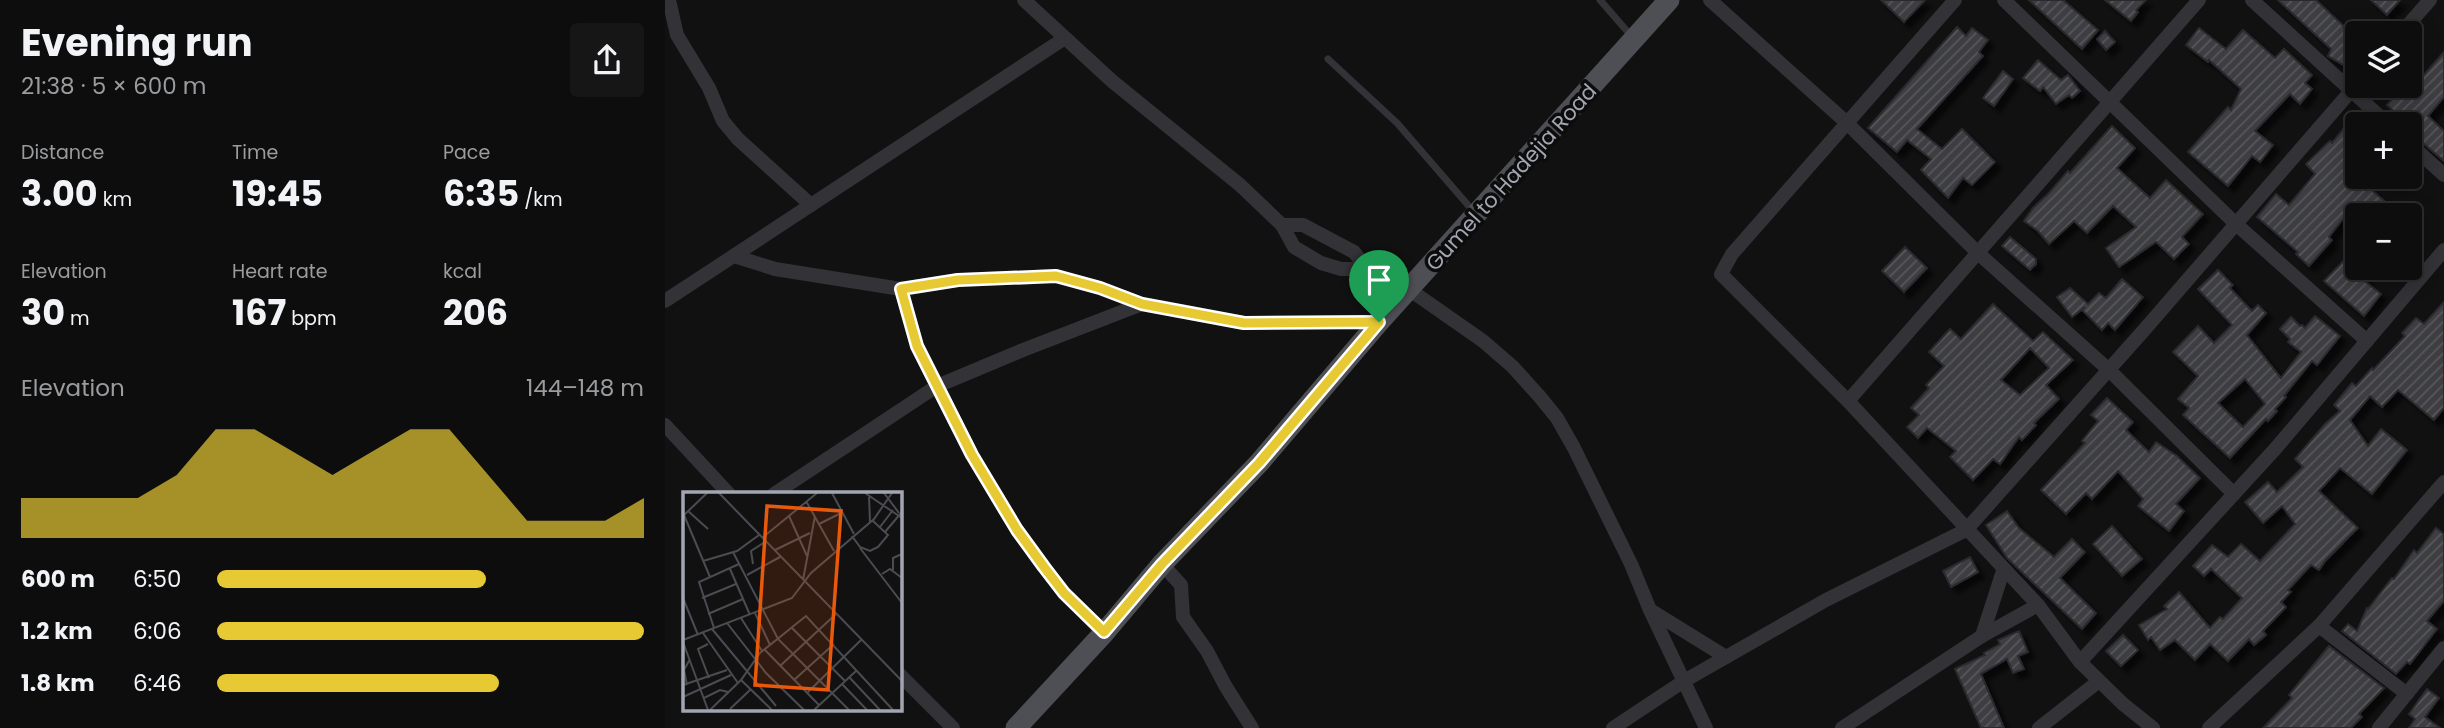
<!DOCTYPE html>
<html lang="en">
<head>
<meta charset="utf-8">
<style>
	:root { --surface:#0d0d0e; --page:#161617; --text:#f1f3f6; --muted:#9a9c9e; --line:#2d2d2e; --accent:#e7c934 }
	body { margin:0; font-family:Poppins,sans-serif; background:var(--page); color:var(--text); height:100vh; display:flex; flex-direction:column; font-size:26px; white-space:nowrap }
	* { box-sizing:border-box; margin:0 }
	p { font-size:23px; color:var(--muted) }
	.icon { flex:none; width:38px; height:38px; fill:none; stroke:currentColor; stroke-width:2; stroke-linecap:round; stroke-linejoin:round }
	.map { position:relative; flex:1; overflow:hidden }
	.side { display:flex; flex-direction:column; background:var(--surface); width:665px }
	.side>* { flex:none }
	.controls { position:absolute; left:1680px; top:21px; display:grid; gap:14px }
	.controls a { display:grid; place-items:center; width:77px; height:77px; border-radius:7px; background:var(--surface); box-shadow:0 4px 18px #0003,0 0 0 2px var(--line); font-size:35px }
	.pin { position:absolute; display:grid; place-items:center; width:60px; height:60px; color:#fff; margin:-72px -30px; border-radius:50% 50% 50% 0; rotate:-45deg; box-shadow:0 0 7px #0007 }
	.pin .icon { rotate:45deg }
	.round { display:grid; place-items:center; flex:none; width:74px; height:74px; border-radius:7px; background:var(--page) }
	.head { display:flex; align-items:center; justify-content:space-between; height:119px; padding:0 21px }
	h1 { font-size:38px; font-weight:700; line-height:52px }
	.metrics { display:grid; grid-template-columns:repeat(3,1fr); gap:10px; height:119px; padding:7px 21px }
	.metrics div { display:grid; align-content:center }
	.metrics b { font-size:35px; font-weight:700 }
	.metrics small { font-size:19px; font-weight:400 }
	.metrics p { font-size:19px }
	.chart { height:196px; padding:14px 21px }
	.chart p { display:flex; justify-content:space-between }
	.chart svg { width:100%; height:126px; margin-top:7px; fill:var(--accent); opacity:.7 }
	ul { padding:0 21px; list-style:none; font-size:23px }
	li { display:grid; grid-template-columns:112px 84px 1fr; align-items:center; height:52px }
	li i { height:18px; border-radius:9px; background:var(--accent) }
	main { display:flex; flex:1; min-height:0 }
	.map>svg:first-child { display:block }
</style>
</head>
<body>
<main>
<section class="side">
<div class="head"><div><h1>Evening run</h1><p>21:38 · 5 × 600 m</p></div><a class="round"><svg class="icon" aria-label="share" viewBox="0 0 24 24"><path d="M12 15V3M7 8l5-5 5 5M5 13v7h14v-7"/></svg></a></div>
<div class="metrics">
<div><p>Distance</p><b>3.00<small> km</small></b></div>
<div><p>Time</p><b>19:45</b></div>
<div><p>Pace</p><b>6:35<small> /km</small></b></div>
</div>
<div class="metrics">
<div><p>Elevation</p><b>30<small> m</small></b></div>
<div><p>Heart rate</p><b>167<small> bpm</small></b></div>
<div><p>kcal</p><b>206</b></div>
</div>
<div class="chart"><p><span>Elevation</span>144–148 m</p>
<svg viewBox="0 0 160 44" preserveAspectRatio="none"><path d="M0 44V30L10 30L20 30L30 30L40 22L50 6L60 6L70 14L80 22L90 14L100 6L110 6L120 22L130 38L140 38L150 38L160 30V44z"/></svg>
</div>
<ul>
<li><b>600 m</b>6:50<i style="width:63%"></i></li>
<li><b>1.2 km</b>6:06<i style="width:100%"></i></li>
<li><b>1.8 km</b>6:46<i style="width:66%"></i></li>
</ul>
</section>
<div class="map">
<svg width="1779" height="728" viewBox="0 0 1779 728">
	<defs>
		<pattern id="building-hatch" width="6" height="6" patternUnits="userSpaceOnUse" patternTransform="scale(1.75)"><rect width="6" height="6" fill="#3d3e42"/><path d="M-1 1l2-2M0 6l6-6M5 7l2-2" fill="none" stroke="#56575b"/></pattern>
		<filter id="shadow"><feDropShadow dx="6" dy="6" stdDeviation="2" flood-color="#0009"/></filter>
	</defs>
	<rect width="100%" height="100%" fill="#111112"/>
	<g fill="url(#building-hatch)" stroke="#2b2b2e" stroke-width="2" fill-rule="evenodd" filter="url(#shadow)">
		<path d="M1216 0H1260L1239 22Z"/>
		<path d="M1364 0H1398L1433 30 1417 49Z"/>
		<path d="M1440 0H1481L1471 10 1473 12 1466 21Z"/>
		<path d="M1613 0H1651L1685 32 1681 40 1691 46 1680 66 1663 56 1666 49Z"/>
		<path d="M1706 0H1735L1722 15Z"/>
		<path d="M1292 27 1301 36 1307 28 1323 40 1314 52 1318 56 1252 129 1277 149 1297 129 1330 162 1307 185 1298 178 1283 198 1256 170 1266 159 1242 140 1232 152 1203 128Z"/>
		<path d="M1534 28 1561 49 1578 30 1610 58 1619 49 1647 75 1640 83 1647 89 1635 104 1625 94 1590 131 1608 145 1595 162 1587 156 1563 186 1523 152 1563 107 1566 110 1576 89 1544 60 1543 62 1521 45Z"/>
		<path d="M1440 31 1450 42 1441 50 1432 39Z"/>
		<path d="M1779 52V97L1763 116 1779 131V161L1745 132V124H1742L1722 105 1732 95 1724 86H1745V80L1751 84Z"/>
		<path d="M1373 60 1396 80 1403 75 1415 91 1407 98 1404 95 1391 104 1378 87 1375 91 1358 78Z"/>
		<path d="M1338 71 1348 79 1329 106 1318 98Z"/>
		<path d="M1692 112V156L1683 170 1736 215H1690L1685 210 1664 237 1667 240 1644 266 1631 254 1633 252 1592 217 1611 194 1624 205 1650 174 1641 164 1665 141 1667 143Z"/>
		<path d="M1447 126 1470 148 1452 168 1485 198 1501 180 1538 214 1517 237 1524 244 1509 259 1491 242 1454 267 1441 248 1471 227 1448 206 1422 233 1409 221 1384 244 1373 231 1359 221 1368 208 1384 193 1403 171 1405 173Z"/>
		<path d="M1345 237 1371 259V264L1365 270 1337 246Z"/>
		<path d="M1240 247 1262 268 1239 292 1217 271Z"/>
		<path d="M1692 247V268H1707L1697 279 1716 294 1699 316 1659 281Z"/>
		<path d="M1553 270 1568 285 1565 288 1587 311 1593 305 1601 313 1582 335 1616 378 1636 352 1623 342 1625 339 1615 329 1626 317 1635 326 1637 325 1640 328 1650 316 1675 336 1652 365 1647 361 1619 396 1621 397 1610 409 1612 411 1603 421 1601 419 1565 458 1518 415 1524 408 1513 399 1533 376 1508 352 1533 326 1549 343 1567 325 1533 289ZM1580 379 1600 404 1578 427 1553 403Z"/>
		<path d="M1457 279 1478 297 1450 330 1443 323 1437 330 1417 310 1420 307 1407 317 1392 297 1405 288 1423 304 1434 293 1441 298Z"/>
		<path d="M1779 302V408L1769 420 1733 390 1717 407 1705 396 1685 420 1703 446 1716 429 1742 450 1707 494 1675 468 1654 491 1693 528 1661 560 1654 570 1646 565 1623 590 1626 592 1616 602 1621 607 1598 631 1601 635 1589 645 1584 639 1563 661 1545 644 1530 660 1510 640 1495 650 1486 637 1483 640 1474 625 1502 609 1499 606 1514 592 1545 628 1555 617 1558 619 1577 598 1546 569 1539 576 1528 566 1547 545 1563 557 1576 544 1595 561 1615 540 1630 524 1617 506 1598 523 1580 502 1603 482 1612 492 1638 467 1630 459 1660 424 1675 411 1669 405 1687 383 1691 386 1707 368 1708 370 1740 336 1737 333 1751 318 1759 324Z"/>
		<path d="M1328 304 1368 341 1378 332 1408 360 1381 385 1394 399 1369 423 1371 425 1357 440 1354 437 1335 464 1328 459 1308 480 1285 457 1291 451 1262 428 1253 438 1242 427 1254 415 1246 408 1264 388 1261 385 1279 366 1264 352 1285 329 1296 339ZM1365 348 1384 368 1355 395 1336 380Z"/>
		<path d="M1442 398 1468 422 1461 430 1484 452 1491 442 1512 456 1535 478 1511 504 1519 511 1504 531 1473 506 1478 499 1453 471 1427 499 1421 493 1401 514 1376 490 1420 443 1417 441 1433 421 1426 415Z"/>
		<path d="M1342 511 1354 528 1389 557 1407 539 1420 552 1395 578 1431 613 1417 629 1342 558 1321 525Z"/>
		<path d="M1447 526 1477 559 1457 576 1428 544Z"/>
		<path d="M1771 528 1779 534V601L1762 621 1772 629 1745 664 1742 662 1731 674 1677 631 1683 624 1692 631 1702 608 1703 609 1727 578 1729 579 1749 550 1752 553Z"/>
		<path d="M1305 557 1313 572 1286 587 1278 571Z"/>
		<path d="M1354 631 1363 652 1353 656 1359 669 1348 673 1342 659 1316 674 1339 728H1316L1290 669 1320 655 1319 653 1335 644 1333 640Z"/>
		<path d="M1458 635 1473 650 1456 666 1441 651Z"/>
		<path d="M1664 646 1719 688 1694 714 1697 717 1686 728H1598L1627 698 1624 695Z"/>
		<path d="M1762 689 1774 698 1760 717 1775 728H1744L1750 719 1744 714Z"/>
	</g>
	<g fill="none" stroke-linecap="round" stroke-linejoin="round">
		<g stroke="#323237" stroke-width="7">
			<path d="M935 0 968 38"/>
			<path d="M663 59 732 123 809 212"/>
		</g>
		<g stroke="#323237" stroke-width="14">
			<path d="M4 0 12 35 44 88 58 121 73 139 146 205"/>
			<path d="M359 0 447 81 575 185 617 225 629 247 656 263 676 269H702"/>
			<path d="M1045 0 1182 123 1313 253 1444 370 1569 494"/>
			<path d="M1290 0 1067 254 1056 274 1183 401 1373 605 1415 662 1458 704 1488 728"/>
			<path d="M1339 0 1571 224 1702 341"/>
			<path d="M1587 0 1723 124"/>
			<path d="M1736 33 1765 0"/>
			<path d="M1745 144 1779 175"/>
			<path d="M617 225H638L689 252 702 269 745 290 818 341 848 367 875 397 892 418 909 448 966 564 985 610 1041 728"/>
			<path d="M69 256 110 269 236 289 293 280 391 276 435 288 477 304 579 323 714 322"/>
			<path d="M236 289 252 346 307 455 352 530 379 567 399 593 439 633"/>
			<path d="M0 301 400 38"/>
			<path d="M1183 401 1534 0"/>
			<path d="M0 425 64 494"/>
			<path d="M109 494 272 386 358 350 477 304"/>
			<path d="M497 564 516 585 518 617 542 651 561 687 587 728"/>
			<path d="M985 610 1061 657"/>
			<path d="M1654 626 1742 694"/>
			<path d="M1317 636 1338 571"/>
			<path d="M1415 662 1611 448 1779 250"/>
			<path d="M234 674 288 728"/>
			<path d="M948 728 1019 681 1161 600 1301 530 1480 329 1692 84"/>
			<path d="M1177 728 1317 636 1373 605"/>
			<path d="M1374 728 1434 681"/>
			<path d="M1544 728 1654 626 1779 482"/>
			<path d="M1714 728 1779 648"/>
		</g>
		<path stroke="#4e4e55" stroke-width="21" d="M351 728 439 633 497 564 594 463 714 322 1004 0"/>
	</g>
	<g fill="none" stroke-linecap="round" stroke-linejoin="round">
		<g stroke="#fff" stroke-width="14">
			<path id="route" d="M391 276 435 288 477 304 579 323 714 322 594 463 497 564 439 632 399 593 379 567 352 530 307 455 252 346 236 289 293 280Z"/>
		</g>
		<use href="#route" stroke="#e7c934" stroke-width="9"/>
	</g>
	<g text-anchor="middle" dominant-baseline="central" stroke-width="7" stroke-linejoin="round" paint-order="stroke">
		<g font-size="21" fill="#a3a5b2" stroke="#0c0c0d">
			<text transform="translate(846 177) rotate(-48)">Gumel to Hadejia Road</text>
		</g>
	</g>
	<g transform="translate(18 492)">
		<rect width="219" height="219" fill="#111112"/>
		<path fill="none" stroke="#4b4c52" stroke-width="2" d="M36 1 219 189M149 1 171 42M182 1 219 26M201 1 216 21M186 3 187 31M123 9 151 59M5 19 25 37M1 23 27 85M0 24 24 1M106 24 124 64M136 32 160 20M197 35 210 18M202 40 218 21M169 44 177 55 187 59 195 55 205 43 190 29M79 46 134 1M177 56 219 111M92 58 127 41M50 60 95 147 166 218M20 69 54 59 76 43M70 72 68 59 82 50M47 77 67 123M210 78V66L219 62M199 82 207 77 219 86M64 83 97 65M120 88 132 24M0 106 15 143M19 106 53 92M72 121 87 153M25 122 60 107M58 126 79 159M44 131 83 181 121 218M31 136 16 90 56 72M109 136 162 189M29 137 93 214M20 141 55 191M0 148 109 106 128 81 191 27 209 1M0 150 25 218M25 152 15 157 26 186M81 157 136 213M97 174 153 122M166 185 197 218M58 188 89 218M111 188 151 152M159 192 184 218M0 193 44 178M4 193 1 178 7 167M124 201 178 148M0 205 48 183M21 206 37 198 45 200M47 217 67 198M27 218 58 188 77 161 123 124 210 218M131 218 173 179"/>
		<path fill="#e8590c" fill-opacity="0.15" stroke="#e8590c" stroke-width="3.5" d="M84 14 158 19 145 198 72 193Z"/>
		<rect width="219" height="219" fill="none" stroke="#a3a5b2" stroke-width="3.5"/>
	</g>
</svg>
<div class="controls">
<a><svg class="icon" aria-label="layers" viewBox="0 0 24 24"><path d="M12 4l9 5-9 5-9-5zM3 14l9 5 9-5"/></svg></a>
<a>+</a>
<a>−</a>
</div>
<div class="pin" style="left:714px;top:322px;background:#1e9e55"><svg class="icon" aria-label="arrive" viewBox="0 0 24 24"><path d="M6 21V4h12l-3 4 3 4H6"/></svg></div>
</div>
</main>
</body>
</html>
